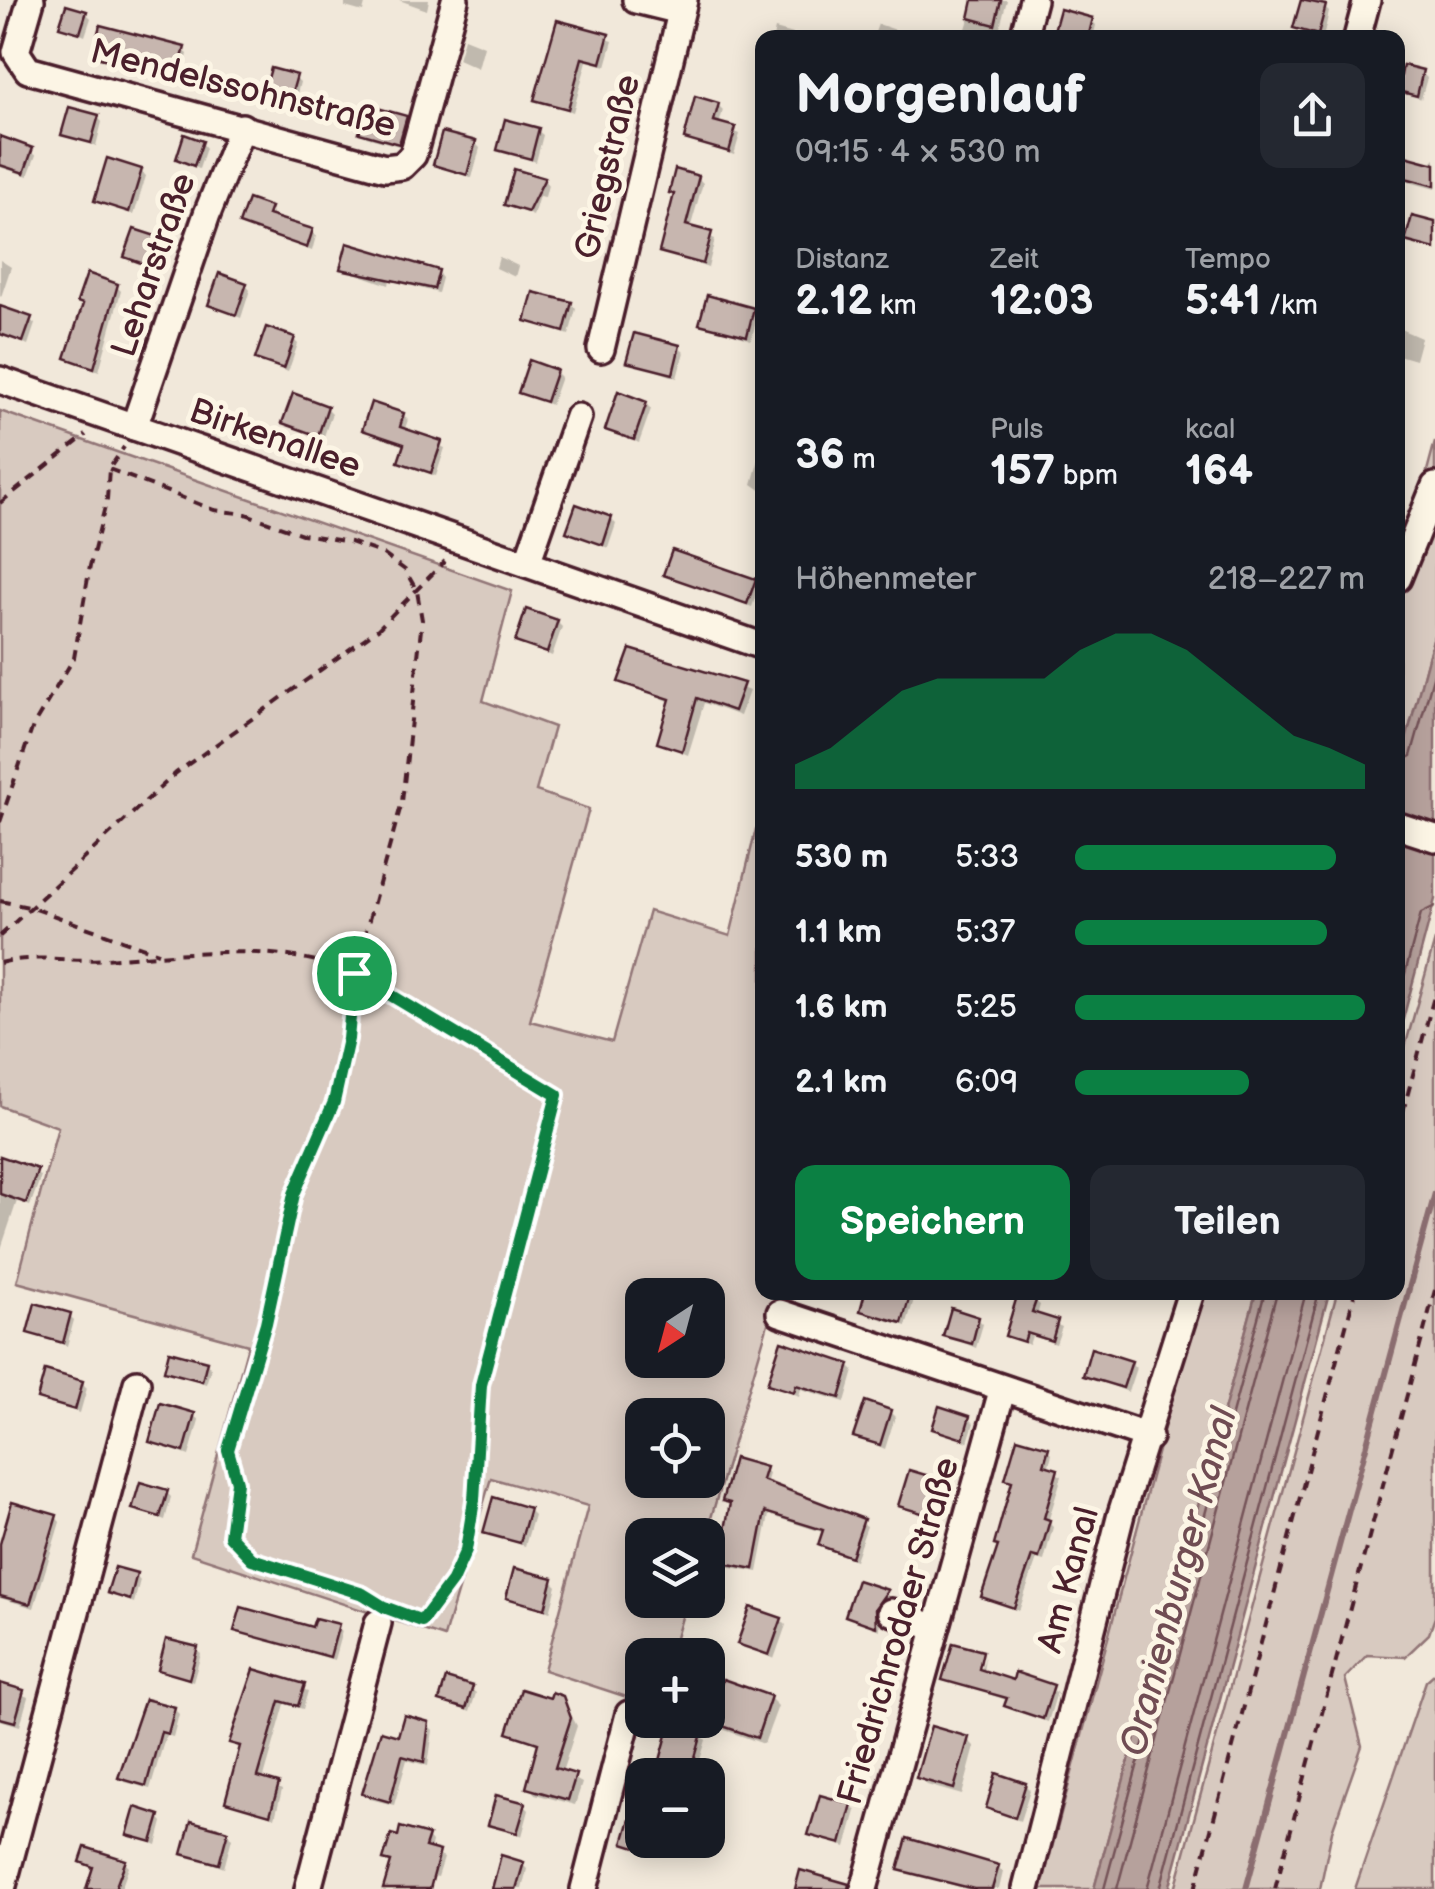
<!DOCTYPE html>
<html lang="de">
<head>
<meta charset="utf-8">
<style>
	:root { --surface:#171b24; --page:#242831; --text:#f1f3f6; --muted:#9ea1a6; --accent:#0b8043 }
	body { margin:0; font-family:"Balsamiq Sans",sans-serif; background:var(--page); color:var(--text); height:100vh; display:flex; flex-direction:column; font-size:38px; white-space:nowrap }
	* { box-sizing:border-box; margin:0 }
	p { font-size:32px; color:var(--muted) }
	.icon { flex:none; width:55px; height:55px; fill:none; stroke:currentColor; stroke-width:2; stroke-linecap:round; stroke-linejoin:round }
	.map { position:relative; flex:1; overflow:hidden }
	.panel { position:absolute; left:755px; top:30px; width:650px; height:1270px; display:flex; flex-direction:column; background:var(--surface); border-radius:20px; box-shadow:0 5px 25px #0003 }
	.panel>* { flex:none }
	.needle { width:65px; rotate:216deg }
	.fabs { position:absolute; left:625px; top:1278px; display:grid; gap:20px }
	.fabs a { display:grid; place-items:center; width:100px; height:100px; border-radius:20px; background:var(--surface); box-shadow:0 5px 25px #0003; font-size:50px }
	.pin { position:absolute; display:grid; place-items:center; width:85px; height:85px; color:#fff; margin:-42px; border:5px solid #fff; border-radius:50%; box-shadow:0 2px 10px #0007 }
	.round { display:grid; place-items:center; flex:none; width:105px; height:105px; border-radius:20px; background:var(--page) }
	.summary { display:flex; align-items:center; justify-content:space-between; height:170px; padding:0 40px }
	h1 { font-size:55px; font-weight:700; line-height:75px }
	.metrics { display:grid; grid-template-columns:repeat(3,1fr); gap:15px; height:170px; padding:10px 40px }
	.metrics div { display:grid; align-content:center }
	.metrics b { font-size:42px; font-weight:700 }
	.metrics small { font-size:28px; font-weight:400 }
	.metrics p { font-size:28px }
	.chart { height:280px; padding:20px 40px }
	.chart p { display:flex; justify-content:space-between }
	.chart svg { width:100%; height:180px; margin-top:10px; fill:var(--accent); opacity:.7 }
	.button { display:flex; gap:20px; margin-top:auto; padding:20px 40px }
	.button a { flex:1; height:115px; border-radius:20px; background:var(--accent); color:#fff; font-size:40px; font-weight:700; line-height:115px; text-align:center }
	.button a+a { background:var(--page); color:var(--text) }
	ul { padding:0 40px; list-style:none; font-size:32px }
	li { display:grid; grid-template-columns:160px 120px 1fr; align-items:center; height:75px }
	li i { height:25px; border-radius:12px; background:var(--accent) }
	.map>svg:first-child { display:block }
</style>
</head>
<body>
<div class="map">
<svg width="1435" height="1889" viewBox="0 0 1435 1889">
	<rect width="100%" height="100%" fill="#f1e8da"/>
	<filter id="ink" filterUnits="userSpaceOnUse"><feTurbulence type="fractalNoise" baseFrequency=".01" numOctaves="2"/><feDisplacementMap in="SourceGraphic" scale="20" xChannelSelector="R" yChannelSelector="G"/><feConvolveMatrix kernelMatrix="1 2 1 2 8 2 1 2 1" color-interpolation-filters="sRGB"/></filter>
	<g filter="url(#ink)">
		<g fill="#d8cac0" stroke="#917476" stroke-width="2.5" fill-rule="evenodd">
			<path d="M0 411 512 591 483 701 554 727 536 791 589 809 530 1021 612 1042 649 911 730 936 756 829 762 831V1292L777 1293 706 1535H642V1600H687L671 1655H642V1702L544 1670 588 1506 491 1478 444 1637 191 1554 248 1345 17 1282 58 1127 0 1106ZM642 1295H708V1360H642ZM642 1415H708V1480H642Z"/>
			<path d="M1435 441V632L1398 770V580Z"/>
			<path d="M1435 940V1617L1429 1634 1405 1657 1367 1655 1345 1678 1362 1746 1332 1831 1320 1889H1175L1337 1293 1398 1292V1072Z"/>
			<path d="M1200 1293H1256L1094 1889H1041Z"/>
			<path d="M1435 1673V1889H1355L1426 1681Z"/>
		</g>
		<g fill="#b6a19c" stroke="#8b6d6f" stroke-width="2.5">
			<path d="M1435 632V899L1398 1038V770Z"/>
			<path d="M1256 1293H1329L1169 1889H1094Z"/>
		</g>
		<g fill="#0003">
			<path d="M345 0H366L363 12 345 7Z"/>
			<path d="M399 0H429L427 10Z"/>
			<path d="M975 0H1007L997 38H963Z"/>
			<path d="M1325 8 1329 12 1323 38 1296 27Z"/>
			<path d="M86 13 91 18 85 36 62 26Z"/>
			<path d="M1091 20 1096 25 1093 38H1054Z"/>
			<path d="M559 23 613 41 606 66 587 61 573 112 537 99Z"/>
			<path d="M878 24 899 31 903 38H873Z"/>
			<path d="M775 29 808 38H773Z"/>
			<path d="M464 38 484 46 478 68 458 59Z"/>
			<path d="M183 50 188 54 181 80 94 56Z"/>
			<path d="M1422 73 1427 78 1421 99 1399 89Z"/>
			<path d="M295 77 300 82 294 106 266 95Z"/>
			<path d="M718 105 723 110 719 125 740 134 734 155 686 138Z"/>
			<path d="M331 116 406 118 410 122 403 147 366 137 363 130Z"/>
			<path d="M98 117 102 122 96 146 64 134Z"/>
			<path d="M538 131 543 135 536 162 499 149Z"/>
			<path d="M0 139 36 155 28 176 0 167Z"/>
			<path d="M202 143 206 148 199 169 179 159Z"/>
			<path d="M475 143 480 148 472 178 436 165Z"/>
			<path d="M1398 156 1428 165 1435 158V189L1398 179Z"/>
			<path d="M141 171 146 176 134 215 97 200Z"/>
			<path d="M698 178 703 183 690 229 715 239 708 268 662 252 676 197 671 192Z"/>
			<path d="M544 180 548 185 545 197 539 196 533 216 506 204Z"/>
			<path d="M272 211V219L312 231 316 236 312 251 242 223 266 228Z"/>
			<path d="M164 241 168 246 160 271 127 256Z"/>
			<path d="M499 257 518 266 515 277 496 268Z"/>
			<path d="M0 260 11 267 1 297 0 296Z"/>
			<path d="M343 269 438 273 442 278 438 293 390 280 389 285Z"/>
			<path d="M246 285 250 290 241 318 210 305Z"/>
			<path d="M116 286 121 291 99 371 73 362 68 357Z"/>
			<path d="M571 304 576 309 569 335 528 321Z"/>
			<path d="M753 310 758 315 751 340 702 323Z"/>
			<path d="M30 320 35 324 28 345 2 333Z"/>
			<path d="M1398 328 1421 338 1415 360 1398 355Z"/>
			<path d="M293 339 298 344 288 372 258 359Z"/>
			<path d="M679 348 684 352 677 378 629 361Z"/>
			<path d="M556 372 561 377 551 405 521 392Z"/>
			<path d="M646 404 651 409 639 443 608 429Z"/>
			<path d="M327 408 332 413 323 439 285 423Z"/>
			<path d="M403 415 408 420 404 431 445 448 436 476 406 466 401 461 406 447 365 429Z"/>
			<path d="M761 452 762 453V491L752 484Z"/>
			<path d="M611 519 616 524 608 548 569 531Z"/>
			<path d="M666 574 754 582 759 586 752 607Z"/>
			<path d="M557 622 562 627 552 656 518 641Z"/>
			<path d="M685 665 749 691 740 716 704 703 688 755 660 743 671 702 621 681 684 670Z"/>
			<path d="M0 1159 41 1176 30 1206 17 1201 0 1252Z"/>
			<path d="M868 1292H911L915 1296 906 1326 868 1315 863 1310Z"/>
			<path d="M1035 1301 1040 1305 1037 1316 1062 1327 1056 1344 1032 1336 1029 1345 1007 1335Z"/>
			<path d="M69 1315 74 1320 67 1346 30 1332Z"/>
			<path d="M978 1319 983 1324 976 1348 945 1335Z"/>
			<path d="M206 1363 211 1368 206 1384 166 1370Z"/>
			<path d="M1131 1363 1136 1368 1128 1392 1086 1375Z"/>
			<path d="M849 1366 854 1371 845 1402 801 1389 799 1396 770 1383Z"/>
			<path d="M82 1383 87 1388 80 1413 40 1398Z"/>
			<path d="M890 1412 895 1417 885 1449 856 1436Z"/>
			<path d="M194 1416 199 1420 189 1456 151 1442Z"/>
			<path d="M969 1418 974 1423 968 1442 935 1429Z"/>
			<path d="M1048 1450 1052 1454 1048 1469 1062 1476 1048 1522 1053 1527 1044 1561 1037 1559 1019 1611 984 1596 1014 1484 1008 1478Z"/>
			<path d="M764 1469 769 1474 766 1484 807 1497 867 1526 855 1560 826 1549 821 1544 825 1533 769 1515 758 1572 726 1566 721 1561 732 1506 724 1500Z"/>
			<path d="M944 1484 949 1488 940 1520 901 1506Z"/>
			<path d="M166 1492 171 1497 165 1520 135 1509Z"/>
			<path d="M529 1510 534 1515 525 1546 486 1532Z"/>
			<path d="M56 1517 60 1522 34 1608 0 1598V1564Z"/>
			<path d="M136 1575 140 1580 134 1603 110 1593Z"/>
			<path d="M552 1581 557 1586 550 1612 509 1597Z"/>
			<path d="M859 1583 891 1597 879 1613 880 1630 848 1615Z"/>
			<path d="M781 1620 786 1625 774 1659 740 1644Z"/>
			<path d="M337 1627 342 1631 334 1660 237 1630Z"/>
			<path d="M196 1650 201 1654 193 1682 160 1669Z"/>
			<path d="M985 1656 983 1673 1057 1692 1048 1722 1012 1710 1009 1701 945 1679 978 1682Z"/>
			<path d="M255 1672 308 1691 303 1709 285 1704 263 1781 282 1790 275 1818 227 1801 242 1749 232 1743Z"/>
			<path d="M0 1685 28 1697 20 1726 0 1720Z"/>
			<path d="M471 1689 476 1693 470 1712 442 1700Z"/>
			<path d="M562 1698 577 1726 562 1772 582 1783 575 1805 535 1794 529 1787 540 1746 510 1732Z"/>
			<path d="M770 1698 778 1706 764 1744 719 1728 711 1720Z"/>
			<path d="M174 1709 179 1714 173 1737 166 1735 150 1789 125 1782 121 1777Z"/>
			<path d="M428 1725 433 1730 428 1766 407 1760 394 1805 370 1799 365 1794Z"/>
			<path d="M701 1735 706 1740 698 1767 686 1764 682 1775H658Z"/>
			<path d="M967 1739 975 1747 962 1795 927 1785 919 1777Z"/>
			<path d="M642 1785V1840H663L658 1855 626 1843Z"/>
			<path d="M1025 1785 1030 1790 1020 1821 988 1807Z"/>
			<path d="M525 1806 529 1810 522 1836 490 1824Z"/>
			<path d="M851 1806 856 1811 846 1847 811 1834Z"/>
			<path d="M159 1817 163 1822 157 1845 130 1834Z"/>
			<path d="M227 1833 232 1838 224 1868 185 1853Z"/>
			<path d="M428 1837 432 1842 430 1851 444 1858 438 1877 426 1874 422 1889H386L392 1865 386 1859Z"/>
			<path d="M83 1862H124L129 1867 121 1889H91L95 1869Z"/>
			<path d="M522 1864 527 1869 522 1889H498Z"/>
			<path d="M998 1867 1003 1872 999 1889H966L901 1869Z"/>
		</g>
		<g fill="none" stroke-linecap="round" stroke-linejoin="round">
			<g stroke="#755358" stroke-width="2.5">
				<path d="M1398 763 1411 756 1435 670"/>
				<path d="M1398 1000 1421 913 1435 906"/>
				<path d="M1104 1889 1265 1292"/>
				<path d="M1117 1889 1277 1292"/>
				<path d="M1147 1889 1306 1292"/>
				<path d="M1160 1889 1319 1292"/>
			</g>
			<path stroke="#8b6d6f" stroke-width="6" d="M1246 1889 1435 1193"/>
		</g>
		<g fill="#c7b6af" stroke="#4a1f2b" stroke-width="2.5">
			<path d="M973 0H1001L995 25 969 18Z"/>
			<path d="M1301 0 1326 5 1318 35 1293 28Z"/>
			<path d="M66 5 87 11 80 33 59 27Z"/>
			<path d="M1060 9 1093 18 1088 38H1052Z"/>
			<path d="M557 20 609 34 601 63 582 58 568 109 534 100Z"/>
			<path d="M100 25 185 47 177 77 92 56Z"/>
			<path d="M1403 65 1423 70 1417 96 1398 91Z"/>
			<path d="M271 68 297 75 289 103 263 96Z"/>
			<path d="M695 96 719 103 714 121 736 127 729 152 684 139Z"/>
			<path d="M333 102 365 113 367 105 407 116 399 144 359 133 361 128 328 117Z"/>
			<path d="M69 107 99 115 91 143 61 135Z"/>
			<path d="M505 119 539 128 531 159 497 150Z"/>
			<path d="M442 132 476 141 467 175 433 165Z"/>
			<path d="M184 134 203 141 194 166 176 159Z"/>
			<path d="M0 136 33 148 24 173 0 165Z"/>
			<path d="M1398 154 1435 164V186L1398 176Z"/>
			<path d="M107 158 142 169 129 212 94 201Z"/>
			<path d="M514 169 545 178 528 212 504 205Z"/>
			<path d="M675 169 699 176 686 225 712 232 703 264 659 252 674 194 669 193Z"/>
			<path d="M248 199 271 207 268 215 313 229 307 248 239 224Z"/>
			<path d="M1412 216 1435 222V249L1405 241Z"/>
			<path d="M134 229 165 239 155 268 124 257Z"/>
			<path d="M347 243 439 270 434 289 340 269Z"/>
			<path d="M87 273 118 284 94 368 65 358 83 304 77 302Z"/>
			<path d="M219 273 247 283 236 315 208 305Z"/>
			<path d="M533 292 572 302 564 332 525 321Z"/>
			<path d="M707 295 754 308 747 336 699 324Z"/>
			<path d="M0 306 32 317 23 342 0 334Z"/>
			<path d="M266 327 295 337 284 369 255 359Z"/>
			<path d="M634 333 680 345 673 374 626 362Z"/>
			<path d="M529 360 557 370 546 402 518 393Z"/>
			<path d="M618 391 647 402 634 440 605 430Z"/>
			<path d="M293 393 328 406 318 436 282 423Z"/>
			<path d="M371 402 404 413 400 427 442 441 431 473 398 462 404 444 362 430Z"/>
			<path d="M576 504 612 517 603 545 566 532Z"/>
			<path d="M672 550 756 579 747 604 663 575Z"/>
			<path d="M526 609 558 620 547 653 515 642Z"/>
			<path d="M630 649 744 683 734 711 697 698 682 751 657 743 670 699 618 682Z"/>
			<path d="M0 1156 38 1169 26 1203 0 1194Z"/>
			<path d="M865 1292H911L902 1323 860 1311Z"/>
			<path d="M1018 1293 1037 1298 1032 1312 1058 1320 1052 1341 1027 1333 1024 1342 1005 1336Z"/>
			<path d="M35 1303 71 1313 63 1343 27 1333Z"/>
			<path d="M951 1308 979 1317 972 1344 943 1336Z"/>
			<path d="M781 1341 850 1364 840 1398 796 1385 794 1392 767 1384Z"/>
			<path d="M1091 1348 1132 1361 1123 1388 1083 1376Z"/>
			<path d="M169 1351 207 1361 202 1381 164 1371Z"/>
			<path d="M45 1370 83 1381 75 1410 37 1399Z"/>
			<path d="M865 1401 891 1410 880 1445 853 1437Z"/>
			<path d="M160 1403 195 1413 184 1452 149 1442Z"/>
			<path d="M939 1406 970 1416 963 1439 932 1429Z"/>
			<path d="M1017 1438 1049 1447 1044 1465 1058 1469 1044 1518 1050 1520 1039 1558 1032 1556 1014 1608 981 1597 998 1546 994 1545 1012 1481 1005 1479Z"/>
			<path d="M734 1458 766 1467 762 1480 864 1519 851 1557 818 1545 823 1530 765 1512 754 1569 719 1562 730 1503 722 1501Z"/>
			<path d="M909 1470 946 1481 935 1517 898 1506Z"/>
			<path d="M140 1482 168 1490 160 1517 132 1509Z"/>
			<path d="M493 1497 530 1508 520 1543 483 1533Z"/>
			<path d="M12 1502 57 1515 30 1604 0 1596V1544Z"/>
			<path d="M115 1567 137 1573 130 1600 107 1593Z"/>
			<path d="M514 1568 553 1578 545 1609 506 1598Z"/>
			<path d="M857 1580 888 1590 875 1608 876 1627 845 1616Z"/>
			<path d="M241 1607 312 1627 315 1618 339 1624 330 1657 234 1631Z"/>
			<path d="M750 1607 782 1618 769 1655 737 1644Z"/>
			<path d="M166 1639 198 1647 189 1679 158 1670Z"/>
			<path d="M953 1643 983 1651 979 1669 1013 1680 1015 1672 1054 1685 1043 1719 1004 1706 1007 1698 942 1680Z"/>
			<path d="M254 1669 305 1684 298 1706 280 1701 258 1777 279 1783 270 1815 225 1802 240 1746 229 1743Z"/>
			<path d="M446 1678 473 1686 466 1709 439 1701Z"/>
			<path d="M723 1679 771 1696 757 1738 708 1721Z"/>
			<path d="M0 1683 24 1690 15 1722 0 1718Z"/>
			<path d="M521 1689 550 1698 552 1692 563 1696 571 1718 555 1768 576 1774 568 1800 526 1788 538 1743 507 1733Z"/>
			<path d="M145 1699 175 1707 168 1734 161 1732 146 1786 118 1778Z"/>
			<path d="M404 1715 429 1722 424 1762 402 1756 390 1802 362 1794 381 1731 398 1736Z"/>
			<path d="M670 1724 702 1733 690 1775H656Z"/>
			<path d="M931 1726 969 1737 954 1789 916 1778Z"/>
			<path d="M996 1773 1026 1783 1015 1818 986 1808Z"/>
			<path d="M638 1792H642V1849L623 1843Z"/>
			<path d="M496 1795 526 1803 517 1833 488 1825Z"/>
			<path d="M820 1795 852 1804 841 1844 808 1835Z"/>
			<path d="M135 1807 160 1815 152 1842 127 1835Z"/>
			<path d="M191 1821 228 1831 219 1864 182 1854Z"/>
			<path d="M400 1827 429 1835 425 1847 440 1851 430 1889H383L391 1862 383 1860 391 1834 398 1836Z"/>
			<path d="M907 1838 999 1865 992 1889H974L898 1870Z"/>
			<path d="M85 1847 126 1860 115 1889H86L93 1867 80 1862Z"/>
			<path d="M501 1855 524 1862 516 1889H492Z"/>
			<path d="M800 1870 849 1884 848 1889H795Z"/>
		</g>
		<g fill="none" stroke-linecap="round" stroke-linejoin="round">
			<g stroke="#4a1f2b" stroke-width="32">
				<g id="minor">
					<path d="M31 0 16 52 28 70 385 168 402 166 413 155 455 0"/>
					<path d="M636 0 681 11"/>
					<path d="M1023 38 1033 0"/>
					<path d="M1357 38 1367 0"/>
					<path d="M601 349 684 0"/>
					<path d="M0 380 762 646"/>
					<path d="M134 427 207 214 242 127"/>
					<path d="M527 563 578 417"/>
					<path d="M1398 578 1435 486"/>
					<path d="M1398 826 1435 838"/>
					<path d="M780 1313 1149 1437"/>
					<path d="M891 1612 936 1628"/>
					<path d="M2 1889 137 1383"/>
					<path d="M308 1889 378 1623"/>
					<path d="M584 1889 629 1714"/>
					<path d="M864 1889 1002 1391"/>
					<path d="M1026 1889 1121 1514 1191 1292"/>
				</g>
			</g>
			<g stroke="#4a1f2b" stroke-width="4" stroke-dasharray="10 8" stroke-linecap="butt">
				<path d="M109 469 214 510 246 514 302 534 350 542 383 554 405 570 417 591 422 620 402 802 354 973 348 1039 334 1102 294 1194 265 1323 229 1450 237 1482 230 1536 252 1559 375 1601"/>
				<path d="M0 503 86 435"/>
				<path d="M0 822 33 726 74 658 90 566 107 499 109 469 124 447"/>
				<path d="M0 901 33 908 158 953"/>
				<path d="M0 936 176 773 378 629 445 561"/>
				<path d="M0 963C35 954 70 962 106 959 184 953 279 942 355 973 425 1003 491 1056 557 1095L481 1385 475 1500 466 1550 452 1581 423 1621 398 1612"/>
				<path d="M1398 1130 1435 993"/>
				<path d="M1195 1889 1355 1292"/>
				<path d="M1275 1889 1435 1290"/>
			</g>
			<use href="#minor" stroke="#fcf5e5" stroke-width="25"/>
		</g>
	</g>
	<g fill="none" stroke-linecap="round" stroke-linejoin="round" filter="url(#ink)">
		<g stroke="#fff" stroke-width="20">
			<path id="route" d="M354 973 557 1095 481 1385 474 1500 466 1550 452 1581 422 1621 384 1607 363 1594 252 1559 230 1536 237 1482 228 1450 266 1323 294 1194 334 1102 348 1039Z"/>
		</g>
		<use href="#route" stroke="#0b8043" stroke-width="12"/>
	</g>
	<g text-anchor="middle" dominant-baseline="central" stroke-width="10" stroke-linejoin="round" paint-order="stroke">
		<g font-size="35" fill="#4a1f2b" stroke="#fcf5e5">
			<text transform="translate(243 89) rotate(14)">Mendelssohnstraße</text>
			<text transform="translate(608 167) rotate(-77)">Griegstraße</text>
			<text transform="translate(154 265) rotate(-71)">Leharstraße</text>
			<text transform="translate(275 439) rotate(19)">Birkenallee</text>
			<text transform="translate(1069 1580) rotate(-75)">Am Kanal</text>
			<text transform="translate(899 1631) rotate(-74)">Friedrichrodaer Straße</text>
		</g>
		<g font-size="38" font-style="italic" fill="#704c53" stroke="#fcf5e5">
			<text transform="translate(1179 1582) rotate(-75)">Oranienburger Kanal</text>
		</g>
	</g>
</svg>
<div class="fabs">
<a><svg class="needle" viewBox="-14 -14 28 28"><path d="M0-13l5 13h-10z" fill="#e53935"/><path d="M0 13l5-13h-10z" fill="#9ea1a6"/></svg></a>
<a><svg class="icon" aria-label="locate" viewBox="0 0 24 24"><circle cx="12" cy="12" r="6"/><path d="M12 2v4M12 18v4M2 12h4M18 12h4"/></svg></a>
<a><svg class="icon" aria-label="layers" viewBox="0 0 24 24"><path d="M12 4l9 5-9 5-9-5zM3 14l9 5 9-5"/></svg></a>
<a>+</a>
<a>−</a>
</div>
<div class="pin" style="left:354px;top:973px;background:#1e9e55"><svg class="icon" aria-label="arrive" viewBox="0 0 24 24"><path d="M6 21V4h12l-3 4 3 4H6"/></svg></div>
<section class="panel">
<div class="summary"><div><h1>Morgenlauf</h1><p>09:15 · 4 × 530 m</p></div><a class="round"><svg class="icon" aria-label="share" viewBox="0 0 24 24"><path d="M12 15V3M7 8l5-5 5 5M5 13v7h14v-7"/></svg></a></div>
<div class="metrics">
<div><p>Distanz</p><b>2.12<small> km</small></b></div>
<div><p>Zeit</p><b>12:03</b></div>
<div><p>Tempo</p><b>5:41<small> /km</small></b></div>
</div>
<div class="metrics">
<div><b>36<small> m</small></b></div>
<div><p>Puls</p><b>157<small> bpm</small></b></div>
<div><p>kcal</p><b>164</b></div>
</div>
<div class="chart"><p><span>Höhenmeter</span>218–227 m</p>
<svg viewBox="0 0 160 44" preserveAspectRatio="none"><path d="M0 44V38L10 34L20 27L30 20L40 17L50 17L60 17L70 17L80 10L90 6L100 6L110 10L120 17L130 24L140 31L150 34L160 38V44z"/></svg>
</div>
<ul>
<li><b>530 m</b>5:33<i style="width:90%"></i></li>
<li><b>1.1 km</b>5:37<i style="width:87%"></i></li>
<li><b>1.6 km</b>5:25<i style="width:100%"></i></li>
<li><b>2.1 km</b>6:09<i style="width:60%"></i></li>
</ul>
<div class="button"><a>Speichern</a><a>Teilen</a></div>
</section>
</div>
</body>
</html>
